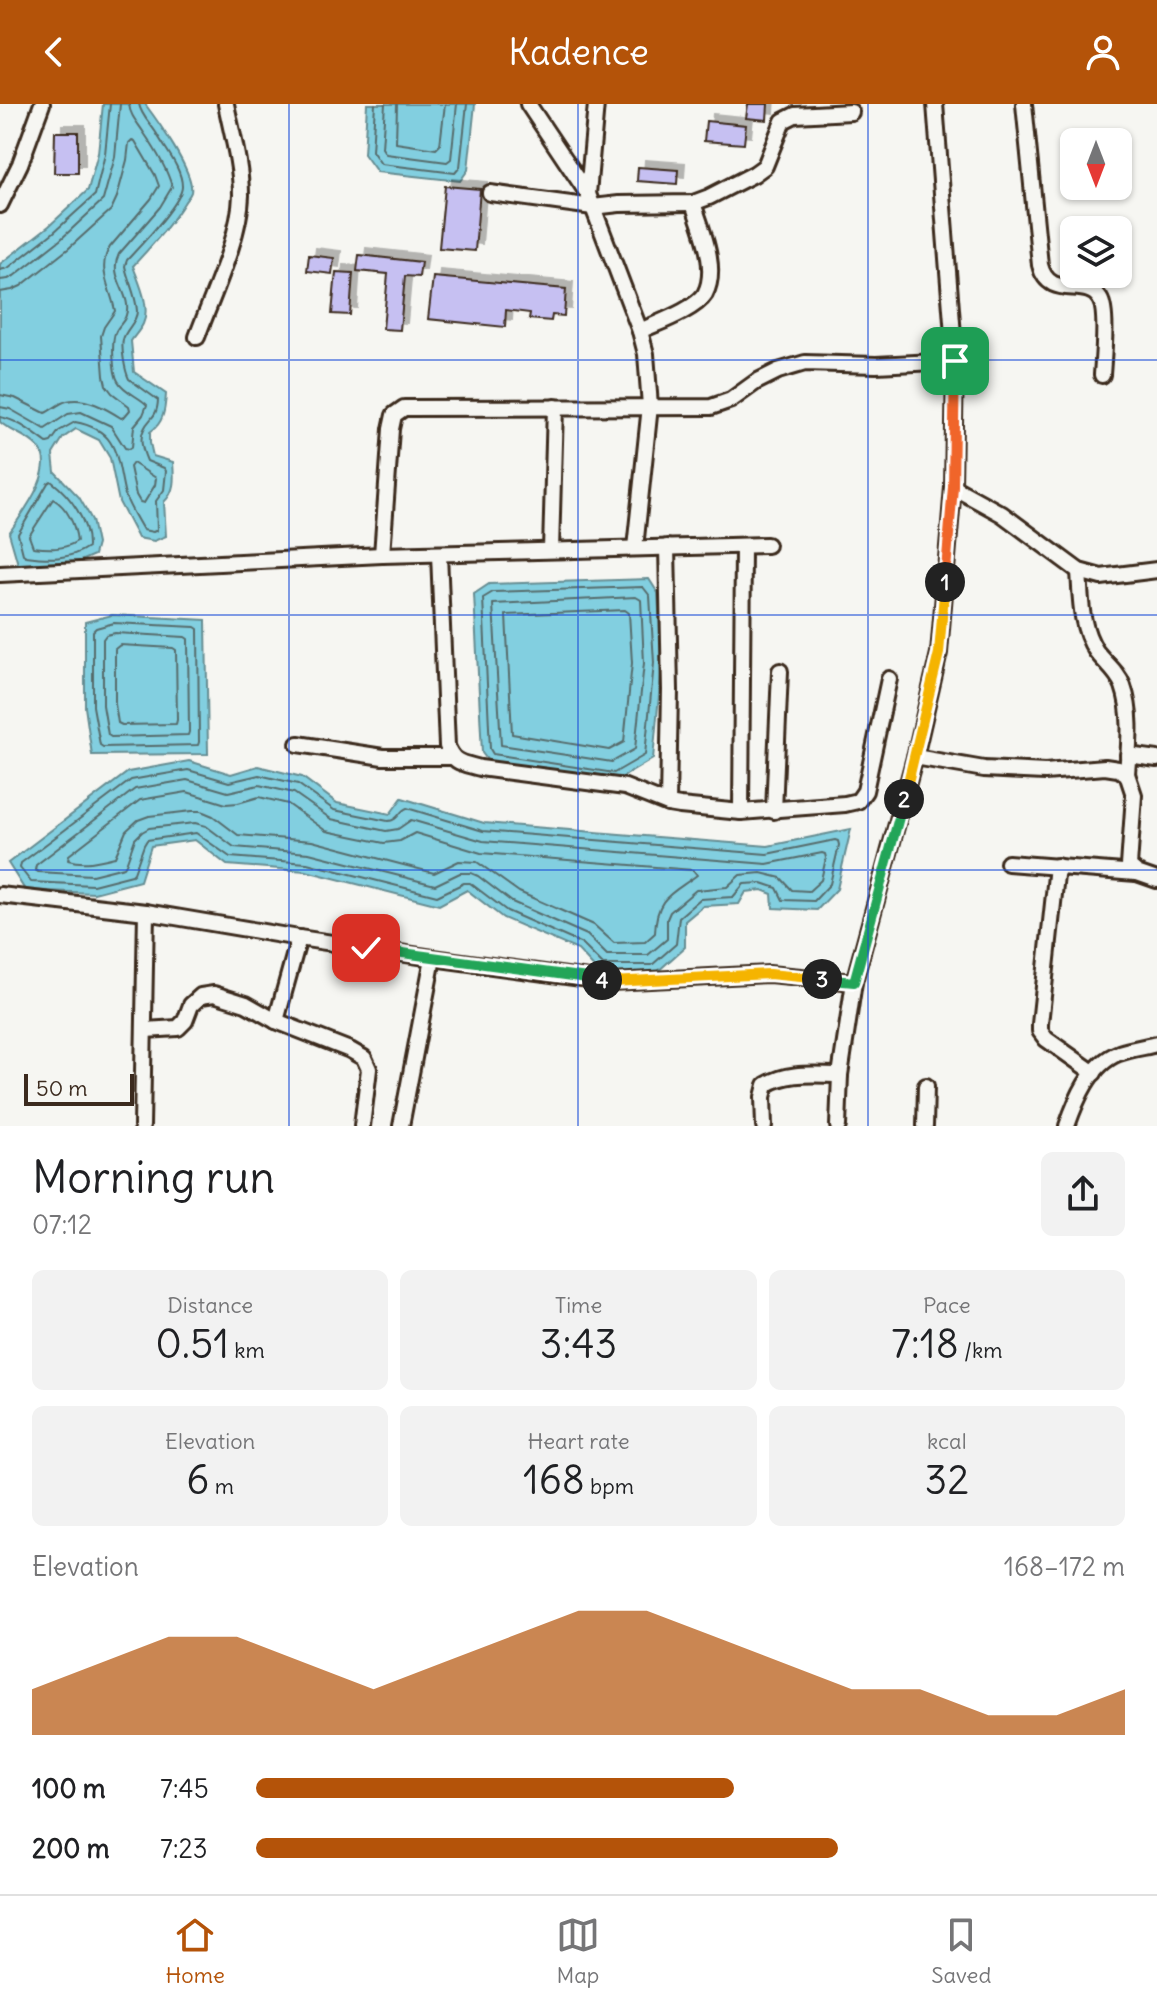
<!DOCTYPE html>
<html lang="en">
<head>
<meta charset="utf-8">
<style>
	:root { --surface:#fff; --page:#f2f2f2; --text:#202124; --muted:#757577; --line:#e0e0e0; --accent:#b45309 }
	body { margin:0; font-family:Delius,sans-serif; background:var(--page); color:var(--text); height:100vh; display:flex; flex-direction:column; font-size:30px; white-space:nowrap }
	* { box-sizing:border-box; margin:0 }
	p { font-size:26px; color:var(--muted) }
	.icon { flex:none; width:44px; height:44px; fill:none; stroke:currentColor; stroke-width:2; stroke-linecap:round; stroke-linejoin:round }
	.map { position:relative; height:1022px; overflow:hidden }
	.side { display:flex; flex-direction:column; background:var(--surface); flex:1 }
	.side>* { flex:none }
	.needle { width:52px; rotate:180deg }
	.fabs { position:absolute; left:1060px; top:24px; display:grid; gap:16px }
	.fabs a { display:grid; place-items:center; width:72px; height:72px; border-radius:12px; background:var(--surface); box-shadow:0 2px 6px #0004; font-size:40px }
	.scale { position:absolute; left:24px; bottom:20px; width:110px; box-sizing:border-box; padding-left:8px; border:4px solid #3b2a1e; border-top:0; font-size:22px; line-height:28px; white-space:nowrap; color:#3b2a1e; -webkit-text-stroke:6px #f6f6f2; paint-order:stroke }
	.pin { position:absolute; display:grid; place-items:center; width:68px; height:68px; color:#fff; margin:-34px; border-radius:16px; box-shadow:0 4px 12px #0006 }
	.km { position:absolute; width:40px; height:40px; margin:-20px; border-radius:50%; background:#222; color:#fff; font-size:22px; line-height:40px; text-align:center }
	.round { display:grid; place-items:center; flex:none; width:84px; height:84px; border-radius:12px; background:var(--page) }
	.overview { display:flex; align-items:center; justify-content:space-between; height:136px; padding:0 32px }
	h1 { font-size:44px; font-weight:600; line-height:60px }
	.figures { display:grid; grid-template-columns:repeat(3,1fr); gap:12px; height:136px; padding:8px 32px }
	.figures div { display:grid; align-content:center; border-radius:12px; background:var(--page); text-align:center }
	.figures b { font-size:40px; font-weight:600 }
	.figures small { font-size:22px; font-weight:400 }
	.figures p { font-size:22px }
	.chart { height:224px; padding:16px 32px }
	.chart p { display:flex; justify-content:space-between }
	.chart svg { width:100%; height:144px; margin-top:8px; fill:var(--accent); opacity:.7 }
	ul { padding:0 32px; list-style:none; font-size:26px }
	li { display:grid; grid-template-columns:128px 96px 1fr; align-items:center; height:60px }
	li i { height:20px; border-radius:10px; background:var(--accent) }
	header { display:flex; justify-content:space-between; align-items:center; height:104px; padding:0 32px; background:var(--accent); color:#fff; font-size:36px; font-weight:600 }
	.dock { display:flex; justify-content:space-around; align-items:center; height:112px; border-top:2px solid var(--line); background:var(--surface); font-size:22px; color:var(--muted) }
	.dock a { display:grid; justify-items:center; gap:4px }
	.dock .on { color:var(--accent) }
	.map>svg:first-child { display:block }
</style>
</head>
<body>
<header><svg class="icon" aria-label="back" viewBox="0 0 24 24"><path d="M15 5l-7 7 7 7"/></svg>Kadence<svg class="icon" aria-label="person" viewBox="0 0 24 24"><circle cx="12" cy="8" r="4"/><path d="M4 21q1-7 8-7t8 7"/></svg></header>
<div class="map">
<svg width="1157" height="1022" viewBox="0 0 1157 1022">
	<defs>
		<filter id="shadow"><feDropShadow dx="7" dy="-7" stdDeviation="0" flood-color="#0004"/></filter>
	</defs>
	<rect width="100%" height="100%" fill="#f6f6f2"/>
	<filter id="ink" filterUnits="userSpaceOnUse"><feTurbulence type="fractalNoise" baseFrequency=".0125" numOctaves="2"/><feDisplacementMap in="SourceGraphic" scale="16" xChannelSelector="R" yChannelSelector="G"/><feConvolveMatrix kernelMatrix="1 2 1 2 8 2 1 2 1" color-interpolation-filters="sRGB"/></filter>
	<g filter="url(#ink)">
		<g fill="#82cfe0" stroke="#668d92" stroke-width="2">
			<path d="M103 0H145C157 16 195 69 191 88 190 92 186 95 184 99 170 122 151 142 133 162 139 179 151 203 143 220 140 226 135 231 131 237L134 268 166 290C165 305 164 319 150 328V339L153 352 173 358C174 373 176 387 164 398L166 432 154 437 138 434 119 398 110 354 99 336 76 325 63 334 53 350 55 368 79 393 92 416 97 440 94 451 71 461 48 463 18 460 9 429C22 410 58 364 38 343 27 331 11 328 0 318V160L49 122 88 86 98 49Z"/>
			<path d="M367 0H475L468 66 460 77 377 68 364 50Z"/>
			<path d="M649 475 658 489 662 559 653 655 616 677 489 658 482 649 474 490 489 480Z"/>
			<path d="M112 511 206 516 208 650 92 651 85 603V518Z"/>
			<path d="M189 657 231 670 258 662 302 673 337 699 390 710 402 694 484 719 768 742 851 725 837 785 817 806 773 804 772 790 762 786 746 788 739 800 703 802 685 817V843L656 869H599L578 846 503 814 467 786 439 801 306 767 227 761 195 736 151 742 140 777 94 789 25 786 8 759 128 668Z"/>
		</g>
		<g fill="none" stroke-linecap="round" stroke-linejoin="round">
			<g stroke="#576c6c" stroke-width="2">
				<path d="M375 0 372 47 381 60 455 69 460 63 467 0"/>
				<path d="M385 0 382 44 386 50 447 58 451 55 457 0"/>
				<path d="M397 0 396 39 436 45 440 41 445 0"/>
				<path d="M0 166 8 164 54 128 95 91 105 50 110 0"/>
				<path d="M0 176 8 175 14 172 60 136 103 96 115 53 120 0"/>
				<path d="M0 188 12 186 21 182 68 145 111 106 117 93 127 56 129 39 132 36 135 37 155 71 159 82 151 95 110 143C96 165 111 184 115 207L104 223 101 232 104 272 106 281 112 289 129 302 130 306 124 313 121 314C107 305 85 292 67 297 59 299 52 306 45 309L15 294 0 291"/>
				<path d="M0 303 10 305 45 325 68 310 81 308 111 322 125 344 129 345 132 343 134 322 143 311 147 301C140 293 124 288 118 277 113 269 111 236 116 227 118 222 125 217 126 211 133 191 107 173 119 150L160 103 172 83C167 64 155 45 144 29 138 19 130 12 129 0"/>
				<path d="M0 313C18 316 33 329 47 339L51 338 59 327 75 318C120 326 116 355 125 391 129 403 137 415 143 426L153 428 157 426 156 397 164 386 166 367 164 364 147 357C143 348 139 334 144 325 150 312 157 315 158 296L129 275C125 267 121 245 123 236 125 225 137 219 137 207 136 191 128 177 125 162L127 156C139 143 183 98 182 82 182 65 166 46 158 32 152 21 141 12 139 0"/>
				<path d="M133 359 156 374 155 381 144 399 140 398 136 391 130 363Z"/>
				<path d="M51 377C71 392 89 418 88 443 69 456 48 455 26 452L23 450 18 430 48 379Z"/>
				<path d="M53 395C67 403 75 420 77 437 64 446 48 445 33 443L29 432Z"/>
				<path d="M643 483 650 492 654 559 645 651 614 669 493 650 490 645 483 494 493 488Z"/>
				<path d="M636 493 641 496 644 559 635 645 612 658 501 641 493 500Z"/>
				<path d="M625 506 629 509 632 559 624 638 609 646 512 630 506 511Z"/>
				<path d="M114 519 195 523 198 525 199 638 198 641 103 643 100 641 93 602V527L96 524Z"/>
				<path d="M115 529 185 533 188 535 189 628 188 631 111 633 108 631 103 601V535L106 531Z"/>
				<path d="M120 541 173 544 176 546 177 616 176 620 122 621 118 619 115 600V545Z"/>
				<path d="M188 666 229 678 259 671 298 680 334 706 388 717C398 717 399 707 407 704L483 727 767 750 835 736 838 737 839 741 830 780 814 797 783 796 777 784 762 779 744 780 733 793 700 795 679 813 676 840 652 861H603L582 840 507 807 470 779H464L437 792 307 759 230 753 196 729 147 736 144 741 134 769 132 771 93 781 31 778 20 764 21 759 131 676Z"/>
				<path d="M187 676 228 688 259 681 294 689 331 715 386 727 398 725 411 716 483 737 767 760 822 749 825 750 826 754 821 776 809 787 792 786 781 774 761 769 740 771 727 783 696 786 670 808 667 815V835L648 851H607L587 831 512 798 478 772 471 769H460L435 781 309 749 234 743 206 722 195 719 149 724 142 728 135 735 126 760 124 763 92 771 38 768 35 766 36 761 135 685Z"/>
				<path d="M187 688 226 700 238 699 259 693 288 700 326 727 384 739 400 737 415 729 481 749 693 766 697 771C672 790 656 792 655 829L645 838 614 839 594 821 519 788 477 758 459 757 434 769 312 737 238 731 213 712 201 707H192L149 712 138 716 126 727 115 753C99 757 84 761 68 756L69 751 140 696Z"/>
			</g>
		</g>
		<g fill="#c6c0f2" stroke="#3b2a1e" stroke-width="2" filter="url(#shadow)">
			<path d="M748 0H768L767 16 746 14Z"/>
			<path d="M706 17 746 21 744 40 704 37Z"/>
			<path d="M55 28H78V69H54Z"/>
			<path d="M638 63 678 66 677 80 637 77Z"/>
			<path d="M445 82 480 85 475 147 439 144Z"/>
			<path d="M309 151 334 154 332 170 307 167Z"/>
			<path d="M359 151 421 158 419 173 405 172 400 226 383 225 388 170 357 167Z"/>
			<path d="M336 168 353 169 350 211 332 210Z"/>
			<path d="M433 173 566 185 564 212 552 211 551 217 529 215 530 209 506 206 505 223 428 215Z"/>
		</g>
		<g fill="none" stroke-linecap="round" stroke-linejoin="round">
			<g stroke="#3b2a1e" stroke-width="20">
				<g id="minor">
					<path d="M528 0 588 90 640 227 646 250 650 302 635 444"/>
					<path d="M1024 0 1040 161C1049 198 1087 172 1100 195 1108 208 1103 255 1102 271"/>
					<path d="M490 89 593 103 619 100 693 99 709 93 754 70 765 62 783 17 795 11 851 8"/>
					<path d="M588 90 596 0"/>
					<path d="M0 101 20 60 42 0"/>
					<path d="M640 227C657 219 695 206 705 190 719 164 701 124 693 99"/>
					<path d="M197 233C212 192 240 134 241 91 241 61 232 30 226 0"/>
					<path d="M953 383 1002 410 1079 467 1101 473 1157 466"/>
					<path d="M667 443 670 586 668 700"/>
					<path d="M551 446 555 303"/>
					<path d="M439 450 447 642C454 660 463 659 480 664L625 683 668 700 680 702 741 708 845 700 858 697 865 687 889 575"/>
					<path d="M382 451 391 325 394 311 404 304 711 303 731 296 756 278 778 267 805 259 876 261 955 257"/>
					<path d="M1079 467C1081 496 1080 522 1096 547 1105 559 1118 568 1123 582 1133 610 1129 641 1127 670"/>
					<path d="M0 470 382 451 767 441"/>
					<path d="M298 640 383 653H451"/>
					<path d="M1128 651 1157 655"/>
					<path d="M915 653 984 665 1045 668 1105 663 1118 665 1127 670 1134 691 1129 762 1137 769 1157 776"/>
					<path d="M774 707 780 567"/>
					<path d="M741 708 743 442"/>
					<path d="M1008 759 1136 769"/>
					<path d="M1057 762 1040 920V927L1046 935 1094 969"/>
					<path d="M0 791 146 808 299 834 433 854 611 878 769 870 854 878"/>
					<path d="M276 917 299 834"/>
					<path d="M145 926 178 924 185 917 191 901 201 892 214 890 246 900 276 917 350 946 364 954 369 965 362 1022"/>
					<path d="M142 1022 146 808"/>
					<path d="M401 1022 433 854"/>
					<path d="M764 1022 763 993 766 981C788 967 815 971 840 971"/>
					<path d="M838 1022 840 971 854 878 915 653 939 549 953 383 955 257 935 0"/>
					<path d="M925 1022 926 982"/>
					<path d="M1067 1022C1076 996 1090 960 1119 949 1131 945 1145 943 1157 940"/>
				</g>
			</g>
			<use href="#minor" stroke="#f6f6f2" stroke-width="14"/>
		</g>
	</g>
	<g fill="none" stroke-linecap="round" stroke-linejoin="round" filter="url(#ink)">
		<g stroke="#fff" stroke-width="16">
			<path id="split-1" d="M945 478 953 383 955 257"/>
		</g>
		<g stroke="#fff" stroke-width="16">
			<path id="split-2" d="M904 695 939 549 945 478"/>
		</g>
		<g stroke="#fff" stroke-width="16">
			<path id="split-3" d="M822 875 854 878 904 695"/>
		</g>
		<g stroke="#fff" stroke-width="16">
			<path id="split-4" d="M602 876 611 878 769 870 822 875"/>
		</g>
		<g stroke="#fff" stroke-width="16">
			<path id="split-5" d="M366 844 602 876"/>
		</g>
		<use href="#split-1" stroke="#f0652b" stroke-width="10"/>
		<use href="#split-2" stroke="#f5b400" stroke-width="10"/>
		<use href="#split-3" stroke="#22a559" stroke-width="10"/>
		<use href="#split-4" stroke="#f5b400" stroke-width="10"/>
		<use href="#split-5" stroke="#22a559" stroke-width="10"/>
	</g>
	<path fill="none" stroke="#1d4ed8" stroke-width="2" stroke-opacity="0.55" d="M289 0V1022M578 0V1022M868 0V1022M0 256H1157M0 511H1157M0 766H1157"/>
</svg>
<div class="fabs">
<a><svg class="needle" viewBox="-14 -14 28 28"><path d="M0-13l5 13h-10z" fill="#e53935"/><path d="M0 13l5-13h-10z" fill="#757577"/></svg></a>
<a><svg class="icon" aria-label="layers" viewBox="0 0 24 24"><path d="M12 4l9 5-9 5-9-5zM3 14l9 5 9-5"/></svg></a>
</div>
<div class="scale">50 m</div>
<div class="pin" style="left:955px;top:257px;background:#1e9e55"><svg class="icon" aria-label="arrive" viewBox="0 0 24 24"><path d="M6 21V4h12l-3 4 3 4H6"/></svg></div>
<div class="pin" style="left:366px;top:844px;background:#d93025"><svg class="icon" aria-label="check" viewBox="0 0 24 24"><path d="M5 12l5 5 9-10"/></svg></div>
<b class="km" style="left:945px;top:478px">1</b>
<b class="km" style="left:904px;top:695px">2</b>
<b class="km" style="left:822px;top:875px">3</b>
<b class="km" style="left:602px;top:876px">4</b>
</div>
<section class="side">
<div class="overview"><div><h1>Morning run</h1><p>07:12</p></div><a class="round"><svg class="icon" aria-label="share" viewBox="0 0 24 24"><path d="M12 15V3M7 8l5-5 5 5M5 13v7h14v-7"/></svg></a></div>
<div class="figures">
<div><p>Distance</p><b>0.51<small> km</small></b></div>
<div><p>Time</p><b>3:43</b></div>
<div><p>Pace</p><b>7:18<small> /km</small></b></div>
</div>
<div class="figures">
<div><p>Elevation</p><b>6<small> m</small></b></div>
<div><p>Heart rate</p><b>168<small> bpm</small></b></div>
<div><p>kcal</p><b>32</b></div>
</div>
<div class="chart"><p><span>Elevation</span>168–172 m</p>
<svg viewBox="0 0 160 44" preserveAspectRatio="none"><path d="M0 44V30L10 22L20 14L30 14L40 22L50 30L60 22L70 14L80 6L90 6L100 14L110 22L120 30L130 30L140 38L150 38L160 30V44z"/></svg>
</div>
<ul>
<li><b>100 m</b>7:45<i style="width:55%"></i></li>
<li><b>200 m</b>7:23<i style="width:67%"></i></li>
</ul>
</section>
<nav class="dock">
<a class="on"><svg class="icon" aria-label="home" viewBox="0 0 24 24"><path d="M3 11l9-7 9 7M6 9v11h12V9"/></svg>Home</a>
<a><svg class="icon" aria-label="map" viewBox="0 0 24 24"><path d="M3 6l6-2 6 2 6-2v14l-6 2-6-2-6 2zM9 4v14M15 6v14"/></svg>Map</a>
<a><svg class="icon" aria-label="saved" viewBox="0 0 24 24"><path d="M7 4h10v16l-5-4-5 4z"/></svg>Saved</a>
</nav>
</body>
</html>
